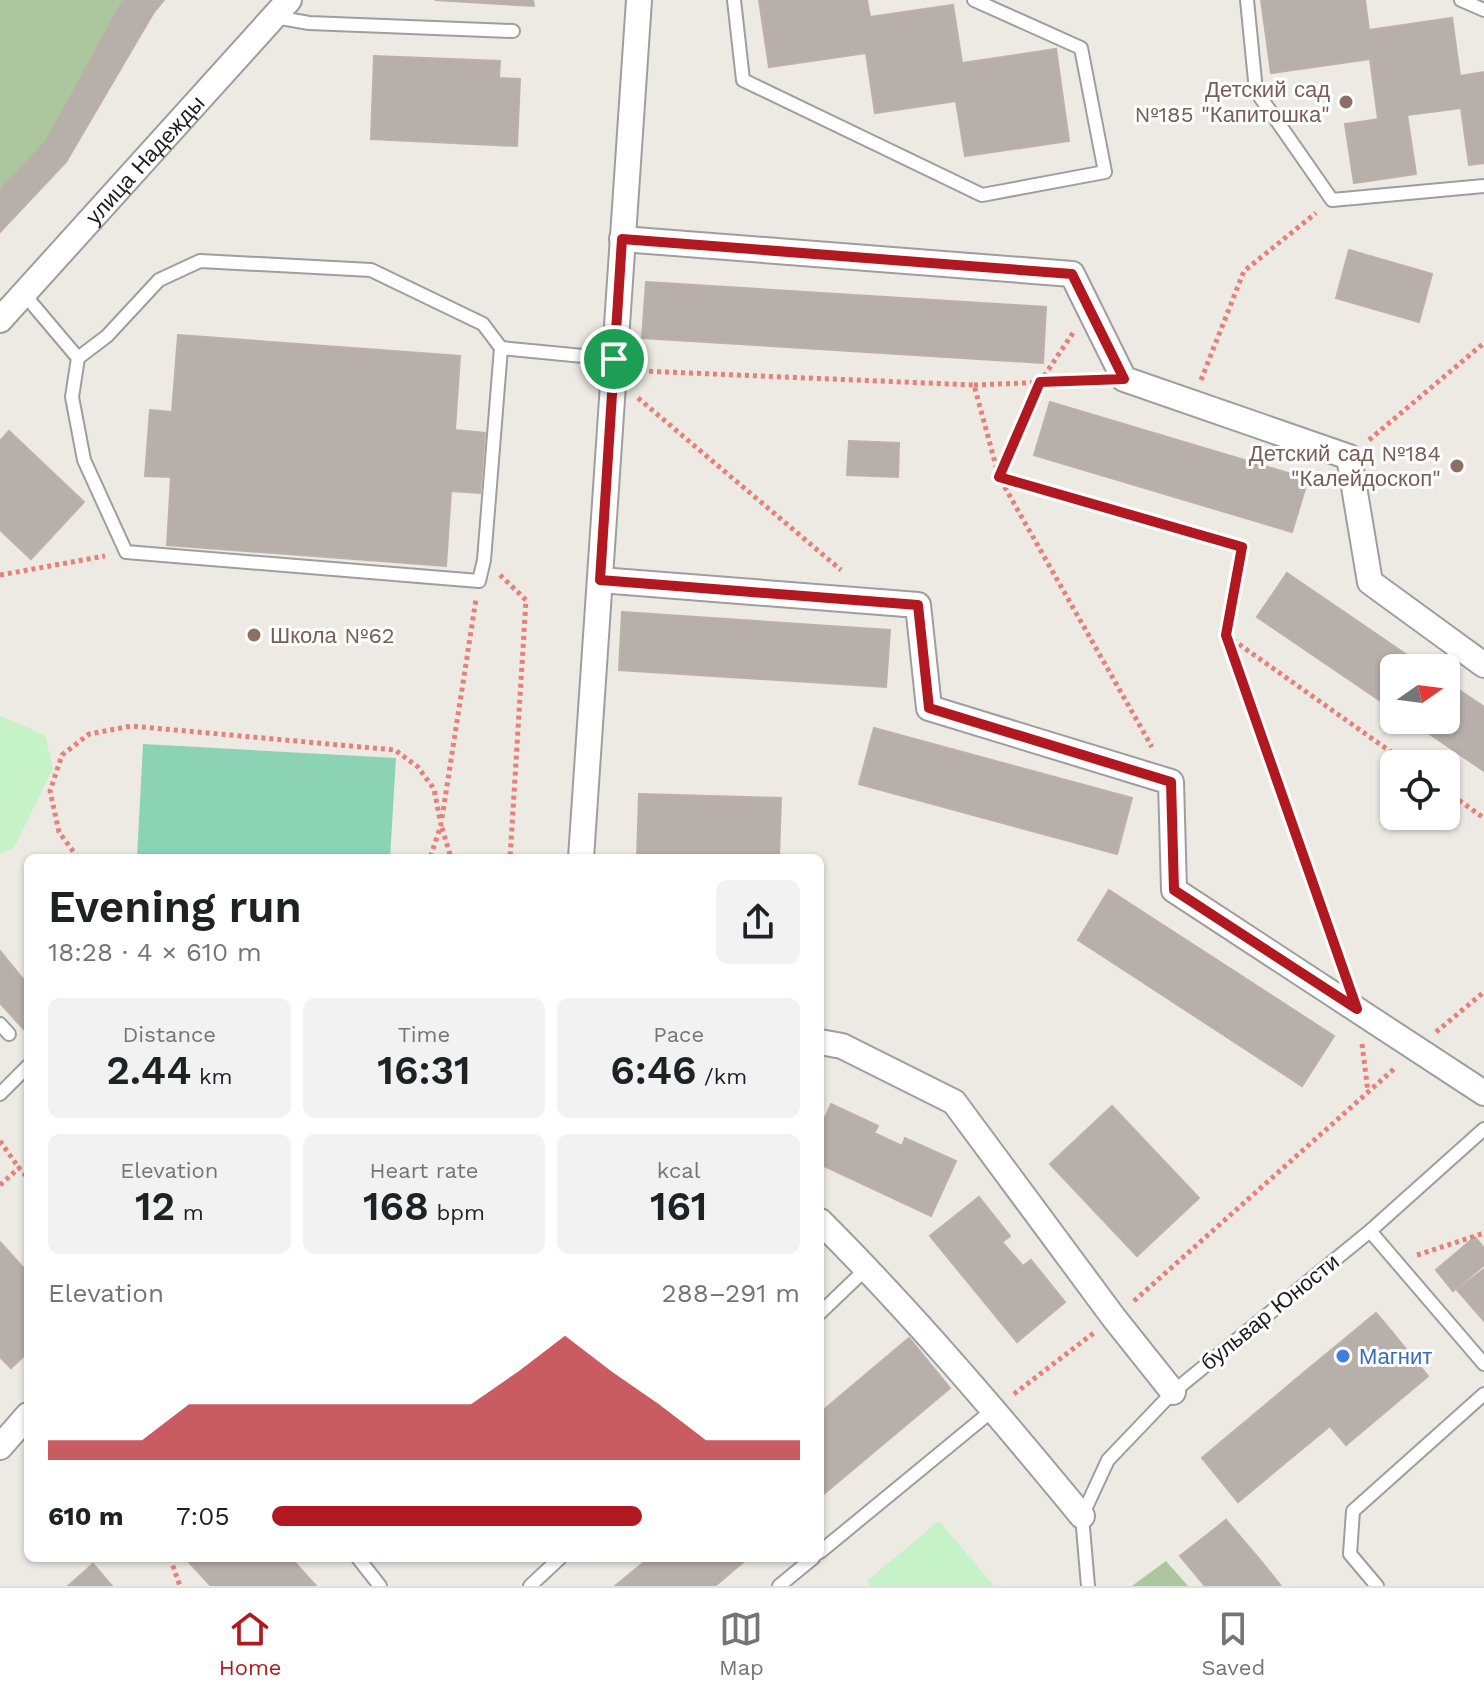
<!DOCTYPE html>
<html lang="en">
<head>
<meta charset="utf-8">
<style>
	:root { --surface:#fff; --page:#f2f2f2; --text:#202124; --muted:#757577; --line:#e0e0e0; --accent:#b2181f }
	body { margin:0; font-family:"Work Sans",sans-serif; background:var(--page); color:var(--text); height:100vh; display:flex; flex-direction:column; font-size:30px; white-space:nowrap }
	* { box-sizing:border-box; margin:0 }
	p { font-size:26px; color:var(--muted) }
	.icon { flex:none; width:44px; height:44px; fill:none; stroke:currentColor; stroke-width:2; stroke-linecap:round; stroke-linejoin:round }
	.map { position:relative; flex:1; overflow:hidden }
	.drawer { position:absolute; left:24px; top:854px; width:800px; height:708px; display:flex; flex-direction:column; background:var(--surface); border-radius:12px; box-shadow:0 2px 6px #0004 }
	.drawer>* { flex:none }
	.needle { width:52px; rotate:76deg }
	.tools { position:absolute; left:1380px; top:654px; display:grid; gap:16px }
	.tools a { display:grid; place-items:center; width:80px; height:80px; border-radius:12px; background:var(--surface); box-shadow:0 2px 6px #0004; font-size:40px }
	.pin { position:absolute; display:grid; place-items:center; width:68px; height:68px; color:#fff; margin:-34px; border:4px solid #fff; border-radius:50%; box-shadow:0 2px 8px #0007 }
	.round { display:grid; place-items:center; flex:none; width:84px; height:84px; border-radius:12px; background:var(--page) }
	.headline { display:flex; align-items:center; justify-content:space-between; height:136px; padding:0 24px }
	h1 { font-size:44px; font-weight:600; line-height:60px }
	.stats { display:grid; grid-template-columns:repeat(3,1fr); gap:12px; height:136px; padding:8px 24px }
	.stats div { display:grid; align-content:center; border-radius:12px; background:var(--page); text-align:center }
	.stats b { font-size:40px; font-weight:600 }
	.stats small { font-size:22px; font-weight:400 }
	.stats p { font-size:22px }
	.chart { height:224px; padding:16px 24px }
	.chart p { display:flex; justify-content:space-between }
	.chart svg { width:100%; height:144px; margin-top:8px; fill:var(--accent); opacity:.7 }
	ul { padding:0 24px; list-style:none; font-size:26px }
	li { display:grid; grid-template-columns:128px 96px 1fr; align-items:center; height:60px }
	li i { height:20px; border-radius:10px; background:var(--accent) }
	.tabs { display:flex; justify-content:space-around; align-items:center; height:112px; border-top:2px solid var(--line); background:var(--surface); font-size:22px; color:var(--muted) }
	.tabs a { display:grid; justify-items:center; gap:4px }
	.tabs .on { color:var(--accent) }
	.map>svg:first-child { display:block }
</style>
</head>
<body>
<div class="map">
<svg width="1484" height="1586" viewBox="0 0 1484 1586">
	<rect width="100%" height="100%" fill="#edeae4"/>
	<g fill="#acc79e">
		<path d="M0 0H123L46 141 0 190Z"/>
		<path d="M1166 1561 1188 1586H1132Z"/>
	</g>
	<g fill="#c6f2c7">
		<path d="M0 716 45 735 53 768 14 848 0 854Z"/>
		<path d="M939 1521 994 1586H871L867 1581Z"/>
	</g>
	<path fill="#8bd3b4" d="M143 744 396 758 390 858H137Z"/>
	<g fill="#b6afaa" stroke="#bdb0a8" stroke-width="2">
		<path d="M123 0H164L154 12 66 162 0 232V190L46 141Z"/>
		<path d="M435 0H533L534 6Z"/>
		<path d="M759 0H867L870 17 953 5 962 63 1056 49 1069 141 965 156 956 101 875 113 866 53 769 67Z"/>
		<path d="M1261 0H1365L1369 30 1452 18 1460 76 1484 72V163L1469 165 1461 108 1378 119 1370 59 1271 73Z"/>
		<path d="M374 56 500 61 499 78 520 79 517 146 371 139Z"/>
		<path d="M1407 115 1416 174 1354 183 1345 124Z"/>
		<path d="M1349 250 1432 274 1419 322 1336 298Z"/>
		<path d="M646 282 1046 307 1043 363 642 338Z"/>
		<path d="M178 335 460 356 455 430 485 433 480 493 451 491 446 566 167 545 171 477 145 476 150 410 172 412Z"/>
		<path d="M1050 402 1308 479 1292 532 1034 455Z"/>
		<path d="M9 431 84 502 31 559 0 530V441Z"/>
		<path d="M849 441 899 443 898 477 847 475Z"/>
		<path d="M1287 573 1426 668H1394V710L1257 617Z"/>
		<path d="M622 612 890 630 886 687 619 670Z"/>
		<path d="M1446 681 1484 707V771L1409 720H1446Z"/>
		<path d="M874 728 1132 798 1117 854 859 784Z"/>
		<path d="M639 794 781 798 779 858H637Z"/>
		<path d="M1109 890 1334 1036 1302 1086 1078 940Z"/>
		<path d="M0 951 28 985V1034L0 1003Z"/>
		<path d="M831 1104 878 1126 874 1133 902 1146 905 1138 956 1161 931 1216 820 1164V1129Z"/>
		<path d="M1112 1106 1199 1198 1137 1256 1050 1164Z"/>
		<path d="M979 1197 1010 1236 1002 1242 1023 1266 1031 1260 1065 1302 1017 1342 930 1236Z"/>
		<path d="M1475 1237 1484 1248V1265L1453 1291 1436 1270Z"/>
		<path d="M0 1242 28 1273V1352L11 1368 0 1357Z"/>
		<path d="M1484 1269V1321L1457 1290Z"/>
		<path d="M1376 1313 1392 1332 1311 1400 1295 1380Z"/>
		<path d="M1392 1332 1428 1376 1346 1445 1330 1426 1238 1502 1202 1458 1295 1380 1311 1400Z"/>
		<path d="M909 1338 950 1388 820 1497V1413Z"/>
		<path d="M1226 1520 1260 1560 1281 1586H1205L1180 1556Z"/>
		<path d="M185 1558H291L316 1586H211Z"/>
		<path d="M649 1558H748L715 1586H615Z"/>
		<path d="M93 1564 112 1586H68Z"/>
	</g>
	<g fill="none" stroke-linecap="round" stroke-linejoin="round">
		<g stroke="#9e9e9e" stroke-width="16">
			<g id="lane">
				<path d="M734 0 743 80 982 195 1105 172 1081 48 974 0"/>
				<path d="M1247 0 1256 91 1332 200 1484 186"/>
				<path d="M1461 0 1484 10"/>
				<path d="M275 17 309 23 513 31"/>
				<path d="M24 294 78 358 72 397 84 460 126 552 479 581 484 560 501 348 483 324 371 270 200 261 159 280 107 336 78 358"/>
				<path d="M501 348 614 359"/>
				<path d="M0 1024 9 1034"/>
				<path d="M0 1094 28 1066"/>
				<path d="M1370 1231 1484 1364"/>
				<path d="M820 1313 867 1268"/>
				<path d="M820 1552 994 1409"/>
				<path d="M358 1558 380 1586"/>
				<path d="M530 1586 560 1558"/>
				<path d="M779 1586 813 1558"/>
				<path d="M1088 1586 1082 1516 1108 1460 1173 1392 1370 1231 1484 1129"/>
				<path d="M1377 1586 1350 1554 1353 1511 1484 1394"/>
			</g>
		</g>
		<g stroke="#9e9e9e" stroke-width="28">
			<g id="street">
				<path d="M622 239 1072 274 1124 379 1349 457 1370 582 1484 665"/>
				<path id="s1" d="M0 320 289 0"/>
				<path d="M600 580 918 605 929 708 1171 782 1174 890 1484 1093"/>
				<path d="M581 858 639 0"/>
				<path d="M820 1042 842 1046 954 1102 1114 1318 1173 1392"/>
				<path d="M820 1221C913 1314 998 1414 1082 1516"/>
				<path d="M0 1447 28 1415"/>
			</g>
		</g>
		<g stroke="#e8807a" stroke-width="5" stroke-dasharray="4 4" stroke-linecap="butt">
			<path d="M1073 333 1040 382 999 477 1242 547 1226 635 1343 969"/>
			<path d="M641 371 974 385 999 477 1152 747"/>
			<path d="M1201 380 1244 271 1316 213"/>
			<path d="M974 385 1097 380"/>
			<path d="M638 398 841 570"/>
			<path d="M1369 440 1484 343"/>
			<path d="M0 575 105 556"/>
			<path d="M500 575 526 600 510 858"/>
			<path d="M1226 635 1408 764"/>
			<path d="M1446 791 1484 818"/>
			<path d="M442 818 476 599"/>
			<path d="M442 828 451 858"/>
			<path d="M78 858 59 832 50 791 62 755 89 734 131 726 395 750 418 767 434 789 441 825 430 858"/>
			<path d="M1436 1032 1484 992"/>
			<path d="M1362 1044 1368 1092"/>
			<path d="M0 1141 19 1168"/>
			<path d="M0 1185 19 1168 28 1178"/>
			<path d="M1417 1255 1484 1233"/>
			<path d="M1134 1301 1395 1068"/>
			<path d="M1014 1394 1095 1332"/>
			<path d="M170 1558 180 1586"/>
		</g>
		<use href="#lane" stroke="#fff" stroke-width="12"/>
		<use href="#street" stroke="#fff" stroke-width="24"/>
	</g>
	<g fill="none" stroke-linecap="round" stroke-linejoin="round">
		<g stroke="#fff" stroke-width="16">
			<path id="route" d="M622 239 1072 274 1124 379 1040 382 999 477 1242 547 1226 635 1357 1009 1174 890 1171 782 929 708 918 605 600 580Z"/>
		</g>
		<use href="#route" stroke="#b2181f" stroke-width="10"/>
	</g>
	<g fill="#8d6e63" stroke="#fff" stroke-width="3">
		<circle cx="1346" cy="102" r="8"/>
		<circle cx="1457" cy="466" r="8"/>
		<circle cx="254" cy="635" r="8"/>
	</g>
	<circle fill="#3f7fe0" stroke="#fff" stroke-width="3" cx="1343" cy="1356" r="8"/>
	<g text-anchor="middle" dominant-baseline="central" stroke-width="6" stroke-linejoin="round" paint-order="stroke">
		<g font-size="22" fill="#785e54" stroke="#fff" text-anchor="end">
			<text x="1330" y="89">Детский сад<tspan x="1330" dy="25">№185 "Капитошка"</tspan></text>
			<text x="1441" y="453">Детский сад №184<tspan x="1441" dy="25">"Калейдоскоп"</tspan></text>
			<text x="270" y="635" text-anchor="start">Школа №62</text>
		</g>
		<g font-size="22" fill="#1d1d1d" stroke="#fff">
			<text stroke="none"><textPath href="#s1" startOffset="216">улица Надежды</textPath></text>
			<text transform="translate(1270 1312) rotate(-39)">бульвар Юности</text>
		</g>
		<g font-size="22" fill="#366cbe" stroke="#fff" text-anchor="start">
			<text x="1359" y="1356">Магнит</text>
		</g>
	</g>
</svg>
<div class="tools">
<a><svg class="needle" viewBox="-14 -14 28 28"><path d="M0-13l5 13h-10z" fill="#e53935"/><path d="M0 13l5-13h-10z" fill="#757577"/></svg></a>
<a><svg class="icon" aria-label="locate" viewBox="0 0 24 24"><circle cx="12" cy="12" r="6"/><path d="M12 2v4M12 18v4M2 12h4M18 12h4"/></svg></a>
</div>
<div class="pin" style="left:614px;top:359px;background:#1e9e55"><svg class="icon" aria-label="arrive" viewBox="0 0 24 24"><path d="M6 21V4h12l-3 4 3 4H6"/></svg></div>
<section class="drawer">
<div class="headline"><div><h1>Evening run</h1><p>18:28 · 4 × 610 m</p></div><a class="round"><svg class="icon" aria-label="share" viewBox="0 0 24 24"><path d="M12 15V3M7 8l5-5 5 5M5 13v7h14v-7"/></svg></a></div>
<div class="stats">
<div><p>Distance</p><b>2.44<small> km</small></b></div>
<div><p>Time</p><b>16:31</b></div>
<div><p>Pace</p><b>6:46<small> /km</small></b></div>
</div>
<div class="stats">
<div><p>Elevation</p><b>12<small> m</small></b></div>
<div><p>Heart rate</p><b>168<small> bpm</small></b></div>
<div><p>kcal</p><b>161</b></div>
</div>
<div class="chart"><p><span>Elevation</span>288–291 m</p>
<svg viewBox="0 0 160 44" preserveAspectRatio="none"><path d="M0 44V38L10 38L20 38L30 27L40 27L50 27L60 27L70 27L80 27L90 27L100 17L110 6L120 17L130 27L140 38L150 38L160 38V44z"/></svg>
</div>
<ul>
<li><b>610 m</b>7:05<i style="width:70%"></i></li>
</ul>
</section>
</div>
<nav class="tabs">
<a class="on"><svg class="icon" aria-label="home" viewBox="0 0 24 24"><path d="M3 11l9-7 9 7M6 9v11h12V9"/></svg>Home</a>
<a><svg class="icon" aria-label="map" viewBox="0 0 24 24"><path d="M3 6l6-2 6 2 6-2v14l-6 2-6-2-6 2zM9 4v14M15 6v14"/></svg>Map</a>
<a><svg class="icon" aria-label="saved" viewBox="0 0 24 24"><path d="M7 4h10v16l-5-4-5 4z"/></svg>Saved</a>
</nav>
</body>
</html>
